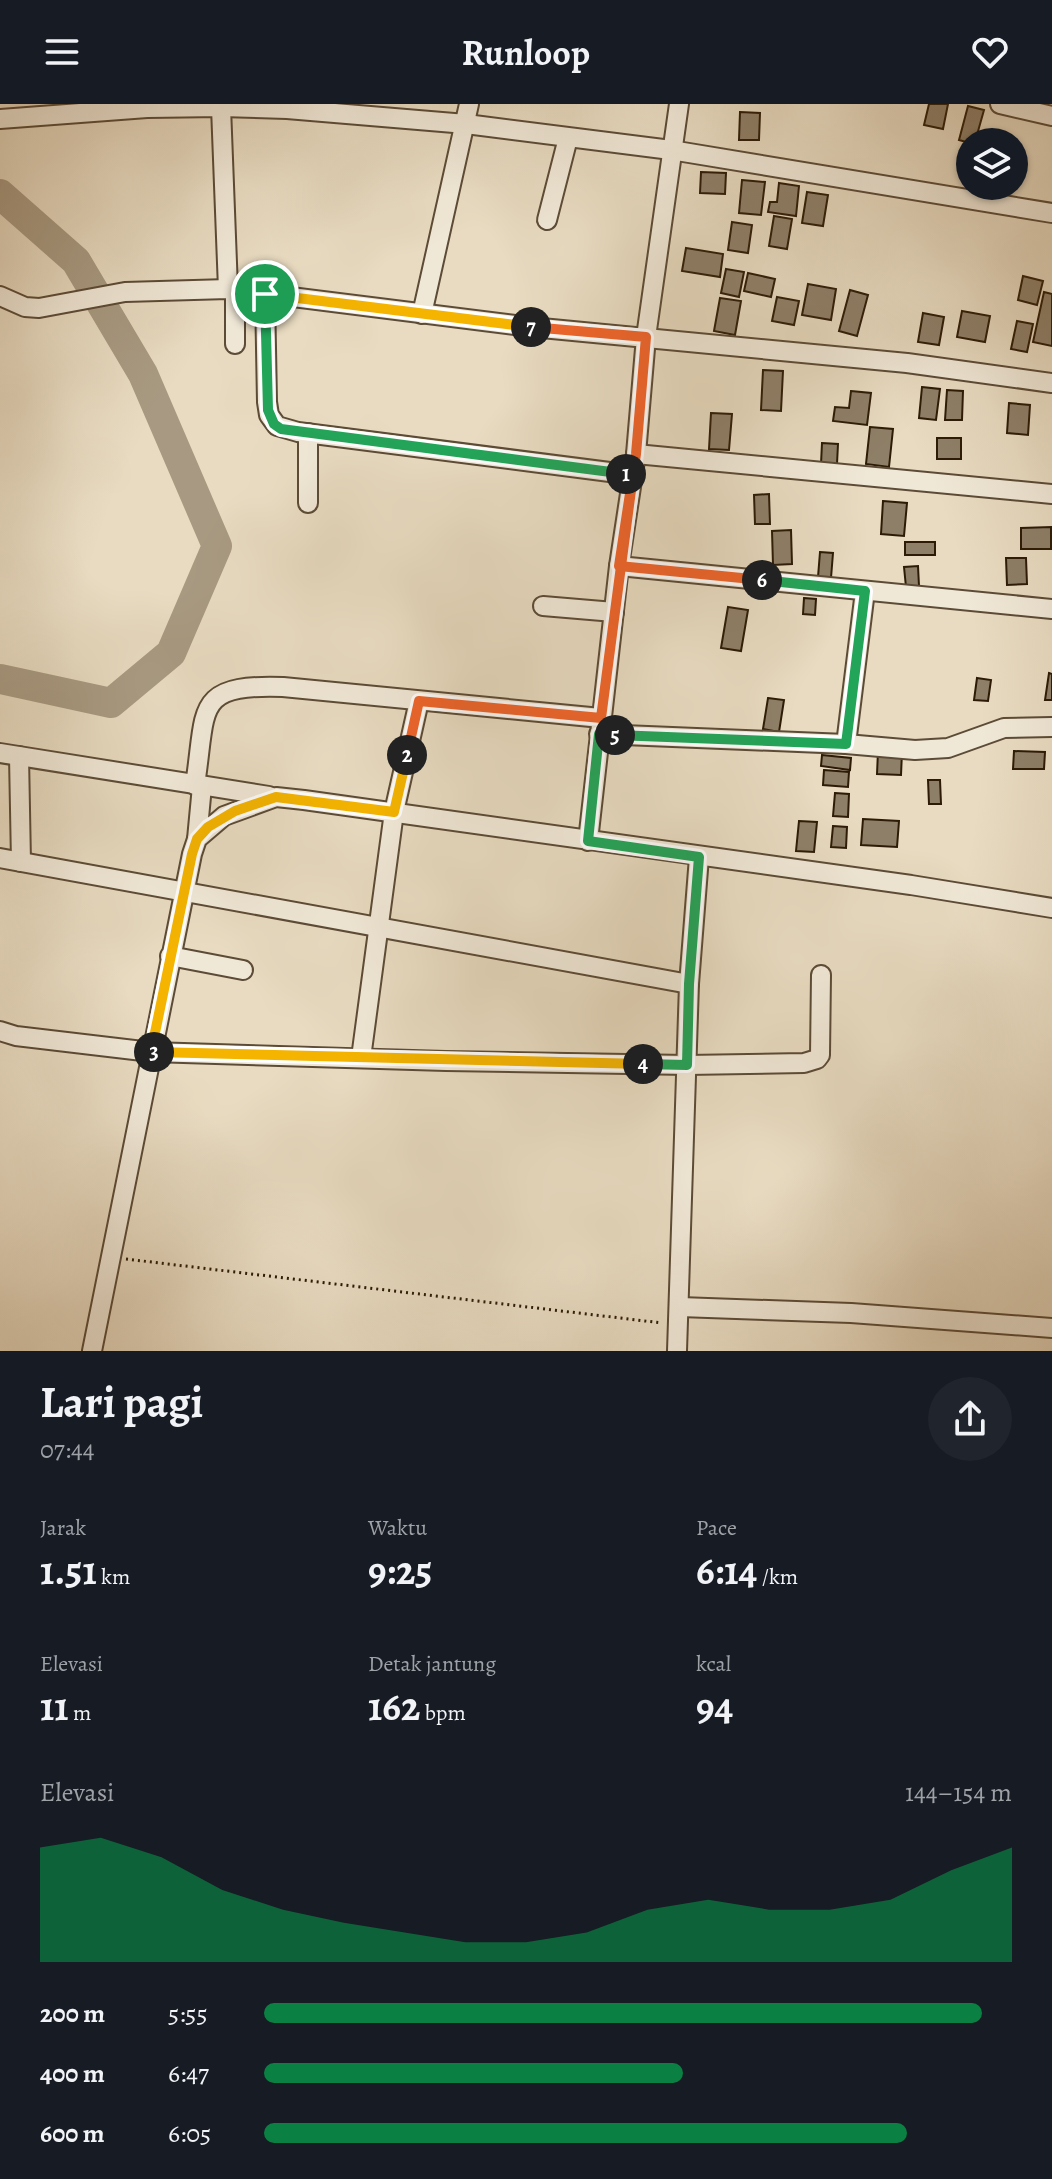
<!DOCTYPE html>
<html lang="id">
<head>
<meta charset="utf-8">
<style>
	:root { --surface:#171b24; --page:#20242c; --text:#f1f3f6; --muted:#9ea1a6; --accent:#0b8043 }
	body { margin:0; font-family:Alegreya,serif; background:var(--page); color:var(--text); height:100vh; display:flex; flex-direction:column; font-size:30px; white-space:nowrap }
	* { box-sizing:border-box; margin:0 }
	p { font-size:26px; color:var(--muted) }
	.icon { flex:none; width:44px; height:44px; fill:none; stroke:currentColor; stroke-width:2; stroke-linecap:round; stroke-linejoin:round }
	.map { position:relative; height:1247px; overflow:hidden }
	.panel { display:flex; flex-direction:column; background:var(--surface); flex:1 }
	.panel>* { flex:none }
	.controls { position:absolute; left:956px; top:24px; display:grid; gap:16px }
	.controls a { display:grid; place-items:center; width:72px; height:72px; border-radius:50%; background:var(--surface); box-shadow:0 2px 6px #0004; font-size:40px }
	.pin { position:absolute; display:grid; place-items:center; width:68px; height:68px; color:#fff; margin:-34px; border:4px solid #fff; border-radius:50%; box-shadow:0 2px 8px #0007 }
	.km { position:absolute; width:40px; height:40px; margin:-20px; border-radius:50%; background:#222; color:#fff; font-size:22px; line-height:40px; text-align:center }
	.round { display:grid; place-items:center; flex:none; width:84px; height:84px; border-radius:42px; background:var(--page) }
	.head { display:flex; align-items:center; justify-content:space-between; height:136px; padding:0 40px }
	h1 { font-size:44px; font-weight:600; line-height:60px }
	.metrics { display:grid; grid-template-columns:repeat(3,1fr); gap:12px; height:136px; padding:8px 40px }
	.metrics div { display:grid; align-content:center }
	.metrics b { font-size:40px; font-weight:600 }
	.metrics small { font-size:22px; font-weight:400 }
	.metrics p { font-size:22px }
	.chart { height:224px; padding:16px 40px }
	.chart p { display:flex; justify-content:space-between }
	.chart svg { width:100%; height:144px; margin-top:8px; fill:var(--accent); opacity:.7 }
	ul { padding:0 40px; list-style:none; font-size:26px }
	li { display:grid; grid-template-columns:128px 96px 1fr; align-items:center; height:60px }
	li i { height:20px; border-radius:10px; background:var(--accent) }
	header { display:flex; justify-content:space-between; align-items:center; height:104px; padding:0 40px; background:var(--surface); font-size:36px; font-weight:600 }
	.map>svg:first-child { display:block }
</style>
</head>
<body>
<header><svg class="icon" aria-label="menu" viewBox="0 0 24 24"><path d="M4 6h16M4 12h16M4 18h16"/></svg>Runloop<svg class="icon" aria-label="heart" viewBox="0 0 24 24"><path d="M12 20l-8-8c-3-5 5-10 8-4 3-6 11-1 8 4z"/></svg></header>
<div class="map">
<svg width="1052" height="1247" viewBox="0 0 1052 1247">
	<rect width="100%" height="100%" fill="#e8dbc1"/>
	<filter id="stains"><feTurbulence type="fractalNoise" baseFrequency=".0025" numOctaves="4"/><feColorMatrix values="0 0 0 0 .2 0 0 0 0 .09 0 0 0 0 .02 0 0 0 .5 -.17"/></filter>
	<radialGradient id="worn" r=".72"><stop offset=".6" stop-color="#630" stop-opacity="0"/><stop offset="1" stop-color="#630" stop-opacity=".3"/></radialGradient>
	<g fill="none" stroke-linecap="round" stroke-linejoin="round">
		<path stroke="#a89a82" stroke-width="30" d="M0 90 76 157 143 270 217 442 171 549 111 599 0 575"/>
	</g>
	<g fill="#8e7f68" stroke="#2d1b07" stroke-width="2">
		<path d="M929 0H948L943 25 924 21Z"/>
		<path d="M968 2 984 6 975 38 970 39 959 36Z"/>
		<path d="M740 8 760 9 759 36H739Z"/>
		<path d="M1014 63 1020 65 1014 86 1001 82H1014Z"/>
		<path d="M701 68 726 69 725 90 700 89Z"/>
		<path d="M742 76 765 78 761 111 739 109Z"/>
		<path d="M779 79 799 82 796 112 768 108 770 98H777Z"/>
		<path d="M807 88 828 91 823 122 802 119Z"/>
		<path d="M774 112 792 115 787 145 769 142Z"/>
		<path d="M732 118 752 121 748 149 728 146Z"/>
		<path d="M686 144 723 150 720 173 682 167Z"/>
		<path d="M726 165 744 168 739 193 721 189Z"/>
		<path d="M748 169 775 175 771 193 744 187Z"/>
		<path d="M1023 172 1043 177 1037 201 1018 196Z"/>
		<path d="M808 180 836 185 831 216 802 211Z"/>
		<path d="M850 186 868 191 857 232 839 227Z"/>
		<path d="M1044 188 1052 190V242L1033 238Z"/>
		<path d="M777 193 799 197 794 221 772 217Z"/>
		<path d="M720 194 741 197 735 231 714 227Z"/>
		<path d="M962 207 990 212 985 238 957 233Z"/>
		<path d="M923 209 944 213 939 241 918 238Z"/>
		<path d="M1017 217 1033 220 1027 248 1011 245Z"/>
		<path d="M763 266 783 267 781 307 761 306Z"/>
		<path d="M922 283 940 285 936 316 919 314Z"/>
		<path d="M947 286 963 287 962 316H945Z"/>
		<path d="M851 287 871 289 867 321 833 317 835 303 849 304Z"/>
		<path d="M1009 299 1030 301 1028 331 1007 329Z"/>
		<path d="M711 309 732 310 729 346 709 345Z"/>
		<path d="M870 323 893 325 889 363 866 360Z"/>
		<rect x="937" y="334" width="24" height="21"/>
		<path d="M822 339 838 340 837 360H821Z"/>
		<path d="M769 390 770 420H755L754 391Z"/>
		<path d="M883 397 907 399 904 432 881 430Z"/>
		<path d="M1051 423V445H1021V424Z"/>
		<path d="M791 426 792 460 773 461 772 427Z"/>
		<rect x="905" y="438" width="30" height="13"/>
		<path d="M820 448 833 449 831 474 818 473Z"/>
		<path d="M1006 454H1026L1027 480 1007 481Z"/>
		<path d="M918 462 919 482 906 483 904 463Z"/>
		<path d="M804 494 816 495 815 511 803 510Z"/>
		<path d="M728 503 748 506 741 547 721 544Z"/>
		<path d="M1049 569 1052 570V596H1045Z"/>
		<path d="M977 574 991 576 988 597 974 596Z"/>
		<path d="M768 594 784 596 779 628 763 625Z"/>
		<path d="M878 647 902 648 901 671 877 670Z"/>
		<path d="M1014 647 1045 648 1044 665H1013Z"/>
		<path d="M822 651 851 654 850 666 821 662Z"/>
		<path d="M824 666 849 668 848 683 823 681Z"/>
		<path d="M928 676H940L941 700H929Z"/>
		<path d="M835 689 849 690 848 713 833 712Z"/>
		<path d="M863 715 899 717 897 743 861 741Z"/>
		<path d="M799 717 817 718 814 748 796 747Z"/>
		<path d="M833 722 847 723 846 744 831 743Z"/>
	</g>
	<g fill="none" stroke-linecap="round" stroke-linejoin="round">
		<g stroke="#5c4b36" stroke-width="22">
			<g id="street">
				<path d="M1000 0 1052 12"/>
				<path d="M221 3 228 185"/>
				<path d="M0 15 147 4 221 3 287 5 466 20 671 46 1052 109"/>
				<path d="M547 116 568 34"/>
				<path d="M265 190 267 298 269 311 277 322 298 328 633 371"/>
				<path d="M0 192 25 203 39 204 125 188 228 185 531 223 907 259 1052 279"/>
				<path d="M422 210 469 0"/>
				<path d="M235 240V186"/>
				<path d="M636 350 1052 390"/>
				<path d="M308 399V329"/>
				<path d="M619 462 1052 505"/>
				<path d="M543 502 614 508"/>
				<path d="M599 630 846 640 915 646 948 644 1004 624 1052 623"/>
				<path d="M846 640 865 487"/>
				<path d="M0 649 269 692"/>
				<path d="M19 652 21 758"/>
				<path d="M195 681C207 604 193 580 283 583L601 614"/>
				<path d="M197 735 202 682"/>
				<path d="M588 737 619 462 636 350 646 233 679 0"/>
				<path d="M0 754 689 880"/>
				<path d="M170 852 243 866"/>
				<path d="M0 927 16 932 151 948 446 957 687 961 804 959 817 955 820 951 821 871"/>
				<path d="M361 954 394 708 419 597"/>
				<path d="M680 1203 851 1209 1052 1224"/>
				<path d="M92 1247 192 750 197 735 224 712 276 693 304 696 911 781 1052 804"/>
				<path d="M677 1247 689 880 699 753"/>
			</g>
		</g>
		<path stroke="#2d1b07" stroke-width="3" stroke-dasharray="2 4" stroke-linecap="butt" d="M126 1155 662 1219"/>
		<use href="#street" stroke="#f0e8d7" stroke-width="18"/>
	</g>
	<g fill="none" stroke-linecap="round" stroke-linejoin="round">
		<g stroke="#fff" stroke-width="16">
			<path id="split-1" d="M265 190 268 306 274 320 281 325 626 370"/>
		</g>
		<g stroke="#fff" stroke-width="16">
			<path id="split-2" d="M407 651 419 597 601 614 633 371 626 370"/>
		</g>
		<g stroke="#fff" stroke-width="16">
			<path id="split-3" d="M154 948H151L192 750 197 735 208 723 235 707 276 693 394 708 407 651"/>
		</g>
		<g stroke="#fff" stroke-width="16">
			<path id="split-4" d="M154 948 643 960"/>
		</g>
		<g stroke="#fff" stroke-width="16">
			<path id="split-5" d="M615 631 599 630 588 737 699 753 689 880 687 961 643 960"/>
		</g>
		<g stroke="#fff" stroke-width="16">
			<path id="split-6" d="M615 631 846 640 865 487 762 476"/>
		</g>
		<g stroke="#fff" stroke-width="16">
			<path id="split-7" d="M531 223 646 233 636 350 619 462 762 476"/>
		</g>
		<g stroke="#fff" stroke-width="16">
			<path id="split-8" d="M265 190 531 223"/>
		</g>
		<use href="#split-1" stroke="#22a559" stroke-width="10"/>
		<use href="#split-2" stroke="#f0652b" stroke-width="10"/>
		<use href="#split-3" stroke="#f5b400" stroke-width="10"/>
		<use href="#split-4" stroke="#f5b400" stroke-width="10"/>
		<use href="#split-5" stroke="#22a559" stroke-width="10"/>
		<use href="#split-6" stroke="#22a559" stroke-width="10"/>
		<use href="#split-7" stroke="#f0652b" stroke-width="10"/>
		<use href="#split-8" stroke="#f5b400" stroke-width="10"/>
	</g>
	<rect width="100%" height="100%" filter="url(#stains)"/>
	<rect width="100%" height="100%" fill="url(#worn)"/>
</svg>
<div class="controls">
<a><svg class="icon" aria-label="layers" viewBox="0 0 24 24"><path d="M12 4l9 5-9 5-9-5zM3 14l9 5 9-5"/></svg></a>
</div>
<div class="pin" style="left:265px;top:190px;background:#1e9e55"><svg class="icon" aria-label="arrive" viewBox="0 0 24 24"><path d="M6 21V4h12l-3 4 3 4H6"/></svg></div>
<b class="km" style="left:626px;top:370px">1</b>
<b class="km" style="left:407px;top:651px">2</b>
<b class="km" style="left:154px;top:948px">3</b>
<b class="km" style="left:643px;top:960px">4</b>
<b class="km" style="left:615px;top:631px">5</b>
<b class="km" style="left:762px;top:476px">6</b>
<b class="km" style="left:531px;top:223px">7</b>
</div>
<section class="panel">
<div class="head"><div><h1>Lari pagi</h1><p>07:44</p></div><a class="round"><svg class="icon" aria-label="share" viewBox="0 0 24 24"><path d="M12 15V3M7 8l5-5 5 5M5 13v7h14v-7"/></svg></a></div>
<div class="metrics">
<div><p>Jarak</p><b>1.51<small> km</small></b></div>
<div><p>Waktu</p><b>9:25</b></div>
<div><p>Pace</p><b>6:14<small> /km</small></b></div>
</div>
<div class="metrics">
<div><p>Elevasi</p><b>11<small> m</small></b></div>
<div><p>Detak jantung</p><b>162<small> bpm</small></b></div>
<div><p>kcal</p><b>94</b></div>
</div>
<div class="chart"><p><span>Elevasi</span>144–154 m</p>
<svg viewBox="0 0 160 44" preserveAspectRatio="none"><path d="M0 44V9L10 6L20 12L30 22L40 28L50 32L60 35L70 38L80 38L90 35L100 28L110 25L120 28L130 28L140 25L150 16L160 9V44z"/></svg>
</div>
<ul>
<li><b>200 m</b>5:55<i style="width:96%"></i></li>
<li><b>400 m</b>6:47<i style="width:56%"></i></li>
<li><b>600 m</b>6:05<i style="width:86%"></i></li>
</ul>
</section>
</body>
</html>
